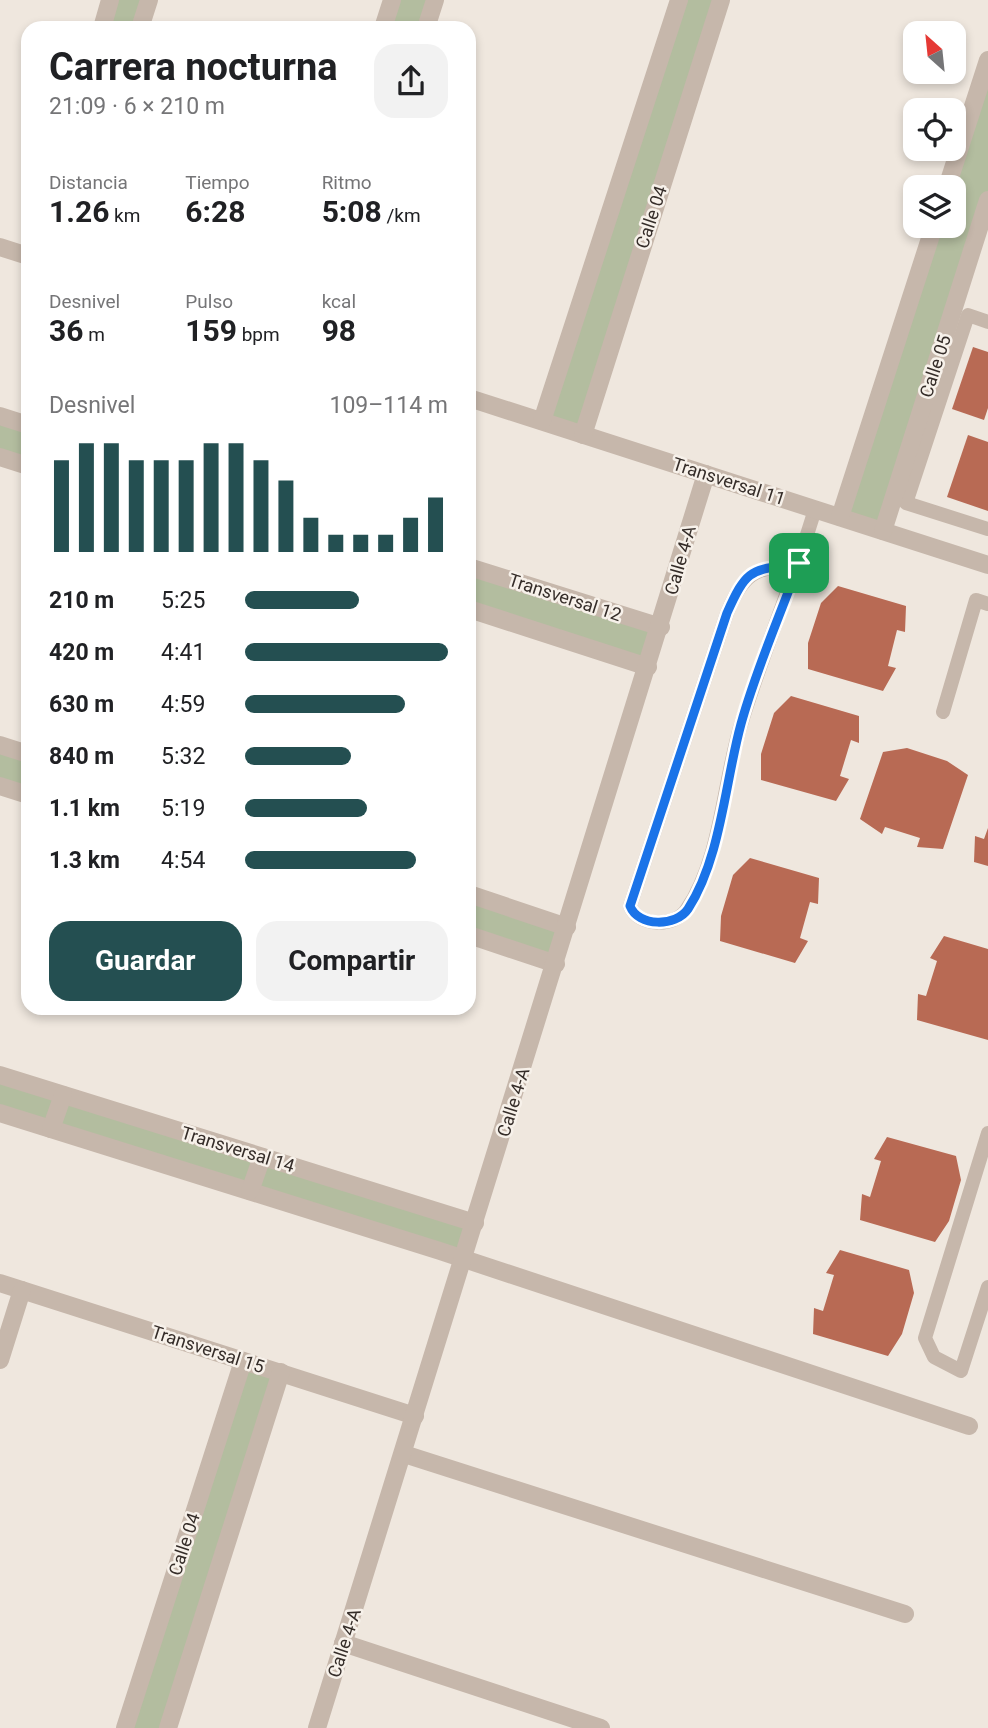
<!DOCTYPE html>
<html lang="es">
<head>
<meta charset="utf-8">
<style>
	:root { --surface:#fff; --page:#f2f2f2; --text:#202124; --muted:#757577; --accent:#244f51 }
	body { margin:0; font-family:Roboto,sans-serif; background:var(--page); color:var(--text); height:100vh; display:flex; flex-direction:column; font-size:26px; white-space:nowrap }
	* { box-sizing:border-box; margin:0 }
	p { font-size:23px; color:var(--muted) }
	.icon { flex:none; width:38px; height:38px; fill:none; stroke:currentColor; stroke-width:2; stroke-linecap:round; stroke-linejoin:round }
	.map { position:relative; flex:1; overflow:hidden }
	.drawer { position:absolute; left:21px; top:21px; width:455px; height:994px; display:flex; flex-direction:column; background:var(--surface); border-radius:21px; box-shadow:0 4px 10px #0003 }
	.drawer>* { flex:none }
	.needle { width:46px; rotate:333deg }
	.fabs { position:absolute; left:903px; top:21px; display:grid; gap:14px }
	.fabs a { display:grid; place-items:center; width:63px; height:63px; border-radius:14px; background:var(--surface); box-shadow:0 4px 10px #0003; font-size:35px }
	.pin { position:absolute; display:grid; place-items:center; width:60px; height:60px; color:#fff; margin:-30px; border-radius:14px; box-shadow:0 4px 10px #0006 }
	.round { display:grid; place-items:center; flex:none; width:74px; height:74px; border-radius:21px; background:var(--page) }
	.headline { display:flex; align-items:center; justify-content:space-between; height:119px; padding:0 28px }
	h1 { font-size:38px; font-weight:700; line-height:52px }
	.figures { display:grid; grid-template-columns:repeat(3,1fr); gap:10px; height:119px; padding:7px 28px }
	.figures div { display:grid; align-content:center }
	.figures b { font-size:30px; font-weight:700 }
	.figures small { font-size:19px; font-weight:400 }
	.figures p { font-size:19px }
	.chart { height:196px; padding:14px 28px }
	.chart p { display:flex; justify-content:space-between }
	.chart svg { width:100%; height:126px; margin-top:7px; stroke:var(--accent); stroke-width:6 }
	.primary-button { display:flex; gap:14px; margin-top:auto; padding:14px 28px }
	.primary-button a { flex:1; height:80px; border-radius:21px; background:var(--accent); color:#fff; font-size:28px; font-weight:700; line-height:80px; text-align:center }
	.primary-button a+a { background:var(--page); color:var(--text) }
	ul { padding:0 28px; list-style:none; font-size:23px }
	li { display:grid; grid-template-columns:112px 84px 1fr; align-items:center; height:52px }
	li i { height:18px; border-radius:9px; background:var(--accent) }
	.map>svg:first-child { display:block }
</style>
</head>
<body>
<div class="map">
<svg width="988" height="1728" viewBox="0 0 988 1728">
	<rect width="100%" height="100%" fill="#efe7de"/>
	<g fill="#b3bd9f">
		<path d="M110 0H149L140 28H102Z"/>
		<path d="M392 0H435L426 28H383Z"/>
		<path d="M679 0H721L582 434 543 422Z"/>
		<path d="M988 60V200L883 531 840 517 934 226H954V187Z"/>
		<path d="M0 417 28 426V466L0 457Z"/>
		<path d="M469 567 661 628 649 667 469 609Z"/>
		<path d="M0 746 28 755V794L0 786Z"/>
		<path d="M469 894 568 926 557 963 469 934Z"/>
		<path d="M0 1075 476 1224 465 1258 0 1113Z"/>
		<path d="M243 1361 280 1373 167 1728H125Z"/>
	</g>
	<g fill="#b86a54">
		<path d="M973 347 988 352V408L984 420 952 409Z"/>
		<path d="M968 435 988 442V511L947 497Z"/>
		<path d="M838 586 906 606 905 632 897 630 888 666 896 668 883 691 808 669V643L821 603Z"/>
		<path d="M791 696 859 716V743L851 740 840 776 849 779 836 801 761 780V754L774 713Z"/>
		<path d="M907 748 947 761 968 775 943 849 917 847 920 838 885 827 882 834 860 819 883 752Z"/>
		<path d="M988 828V866L974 862 975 836 984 839Z"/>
		<path d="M750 858 819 878 818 904 810 902 800 938 808 941 795 963 720 941 721 916 733 875Z"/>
		<path d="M944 936 988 949V1040L917 1020 918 994 926 996 937 961 930 958Z"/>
		<path d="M887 1137 956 1156 961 1180 949 1221 935 1242 860 1220 862 1194 870 1197 881 1161 874 1159Z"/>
		<path d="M840 1250 909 1270 914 1293 902 1334 888 1356 813 1334 814 1308 823 1311 834 1275 826 1273Z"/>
	</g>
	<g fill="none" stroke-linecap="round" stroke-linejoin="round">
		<g stroke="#c6b7ab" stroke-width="14">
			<path d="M988 322 968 315 906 503 988 529"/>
			<path d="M799 563C754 570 746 569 727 613L630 906C638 927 675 928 687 909 722 857 723 780 742 721 764 649 794 581 815 509"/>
			<path d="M943 712 976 600 988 604"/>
			<path d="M988 1133 925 1338 934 1357 961 1371 988 1287"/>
		</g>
		<g stroke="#c6b7ab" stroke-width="18">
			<path d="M102 28 110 0"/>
			<path d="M140 28 149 0"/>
			<path d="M383 28 392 0"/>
			<path d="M426 28 435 0"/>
			<path d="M947 187 988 60"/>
			<path d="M0 247 28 256"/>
			<path d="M469 398 988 565"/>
			<path d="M0 416 28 425"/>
			<path d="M542 421 679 0"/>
			<path d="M583 435 721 0"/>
			<path d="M0 457 28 466"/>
			<path d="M840 517 934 226"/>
			<path d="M883 531 988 200"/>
			<path d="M469 567 661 627"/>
			<path d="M469 609 648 667"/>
			<path d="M0 745 28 754"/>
			<path d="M0 786 28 795"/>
			<path d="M469 894 567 927"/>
			<path d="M469 935 556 964"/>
			<path d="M0 1075 475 1223"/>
			<path d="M0 1113 440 1251 969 1426"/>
			<path d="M51 1129 63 1095"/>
			<path d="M250 1191 262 1157"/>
			<path d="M0 1283 415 1416"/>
			<path d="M0 1360 22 1290"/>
			<path d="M404 1454 905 1614"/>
			<path d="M343 1643 601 1728"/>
			<path d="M125 1728 243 1361"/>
			<path d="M168 1728 281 1372"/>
			<path d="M317 1728 706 474"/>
		</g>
	</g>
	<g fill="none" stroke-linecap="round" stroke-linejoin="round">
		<g stroke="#fff" stroke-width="14">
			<path id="route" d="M799 563C780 616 756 669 741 724 725 782 721 858 688 909 676 927 638 927 630 906L727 613C748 566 751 571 799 563Z"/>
		</g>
		<use href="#route" stroke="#1a73e8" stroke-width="9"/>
	</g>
	<g text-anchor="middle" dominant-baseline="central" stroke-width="5" stroke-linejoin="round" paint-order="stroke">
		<g font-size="18" fill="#352d29" stroke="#f7f1ea">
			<text transform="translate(651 217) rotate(-72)">Calle 04</text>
			<text transform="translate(935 366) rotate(-72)">Calle 05</text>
			<text transform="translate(729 481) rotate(18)">Transversal 11</text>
			<text transform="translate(680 560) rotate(-74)">Calle 4-A</text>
			<text transform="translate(565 597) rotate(18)">Transversal 12</text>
			<text transform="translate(513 1102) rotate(-73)">Calle 4-A</text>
			<text transform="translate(238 1149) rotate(17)">Transversal 14</text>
			<text transform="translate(208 1349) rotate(18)">Transversal 15</text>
			<text transform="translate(184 1544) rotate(-72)">Calle 04</text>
			<text transform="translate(344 1643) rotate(-72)">Calle 4-A</text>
		</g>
	</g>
</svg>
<div class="fabs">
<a><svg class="needle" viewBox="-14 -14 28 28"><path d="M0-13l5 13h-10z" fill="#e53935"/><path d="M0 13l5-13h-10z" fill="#757577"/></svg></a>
<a><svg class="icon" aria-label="locate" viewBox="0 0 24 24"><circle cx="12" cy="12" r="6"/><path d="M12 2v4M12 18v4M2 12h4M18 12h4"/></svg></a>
<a><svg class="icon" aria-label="layers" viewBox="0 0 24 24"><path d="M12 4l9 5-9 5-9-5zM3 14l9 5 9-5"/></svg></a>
</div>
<div class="pin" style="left:799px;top:563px;background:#1e9e55"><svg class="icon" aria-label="arrive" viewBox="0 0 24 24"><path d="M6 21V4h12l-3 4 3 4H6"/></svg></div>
<section class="drawer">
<div class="headline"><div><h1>Carrera nocturna</h1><p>21:09 · 6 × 210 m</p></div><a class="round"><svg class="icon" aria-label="share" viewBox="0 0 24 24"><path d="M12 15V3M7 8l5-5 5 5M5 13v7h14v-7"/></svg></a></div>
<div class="figures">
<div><p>Distancia</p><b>1.26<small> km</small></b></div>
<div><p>Tiempo</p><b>6:28</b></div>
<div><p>Ritmo</p><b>5:08<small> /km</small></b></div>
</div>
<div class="figures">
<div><p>Desnivel</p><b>36<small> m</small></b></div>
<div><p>Pulso</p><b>159<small> bpm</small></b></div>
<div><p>kcal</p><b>98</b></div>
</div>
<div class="chart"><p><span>Desnivel</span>109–114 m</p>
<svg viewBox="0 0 160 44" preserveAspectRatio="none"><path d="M5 44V12M15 44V6M25 44V6M35 44V12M45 44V12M55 44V12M65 44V6M75 44V6M85 44V12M95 44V19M105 44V32M115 44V38M125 44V38M135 44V38M145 44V32M155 44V25"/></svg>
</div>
<ul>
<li><b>210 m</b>5:25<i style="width:56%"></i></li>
<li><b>420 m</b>4:41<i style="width:100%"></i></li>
<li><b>630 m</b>4:59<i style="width:79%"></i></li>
<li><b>840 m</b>5:32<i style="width:52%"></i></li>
<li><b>1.1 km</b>5:19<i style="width:60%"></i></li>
<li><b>1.3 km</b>4:54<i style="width:84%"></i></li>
</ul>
<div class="primary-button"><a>Guardar</a><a>Compartir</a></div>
</section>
</div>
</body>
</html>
